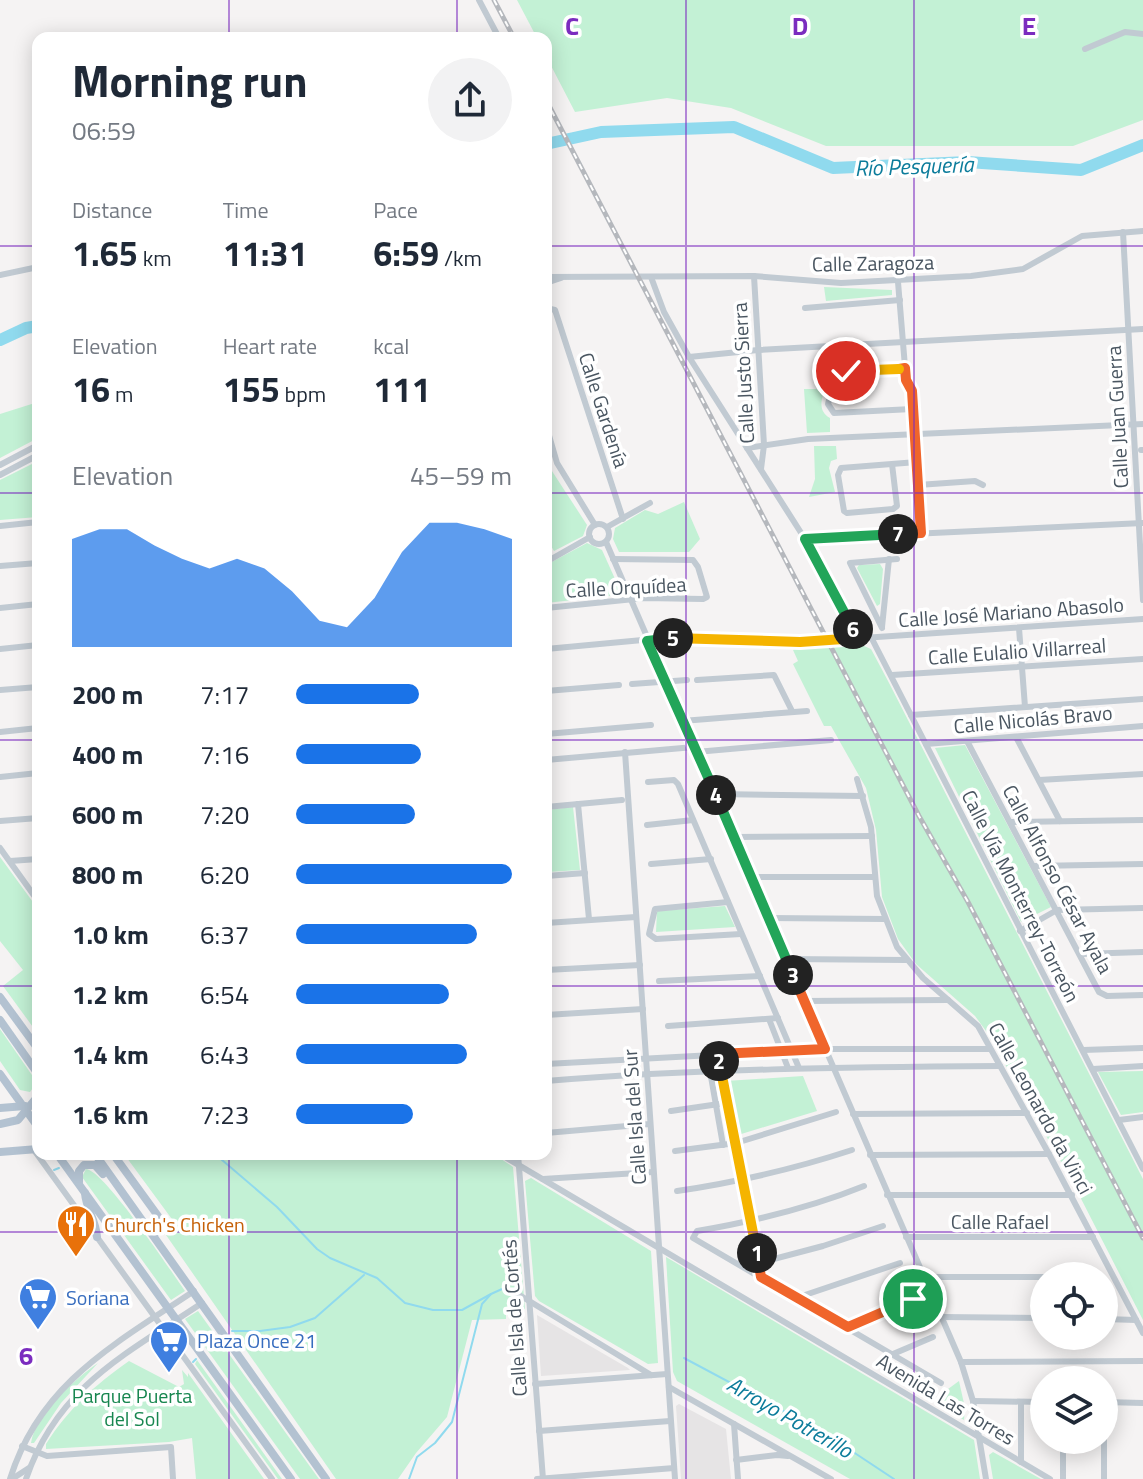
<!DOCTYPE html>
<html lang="en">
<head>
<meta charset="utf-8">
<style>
	:root { --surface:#fff; --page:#f2f2f3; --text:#1f2937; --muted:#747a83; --accent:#1a73e8 }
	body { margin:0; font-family:"Titillium Web",sans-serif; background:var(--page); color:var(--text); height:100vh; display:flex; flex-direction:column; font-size:30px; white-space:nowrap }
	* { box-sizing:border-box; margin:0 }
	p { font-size:26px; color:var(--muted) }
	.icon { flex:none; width:44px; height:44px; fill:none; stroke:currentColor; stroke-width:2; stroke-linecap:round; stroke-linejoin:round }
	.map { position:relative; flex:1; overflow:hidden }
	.panel { position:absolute; left:32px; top:32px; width:520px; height:1128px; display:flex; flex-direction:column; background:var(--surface); border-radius:16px; box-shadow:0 4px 20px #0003 }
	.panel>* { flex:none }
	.buttons { position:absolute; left:1030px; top:1262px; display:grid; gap:16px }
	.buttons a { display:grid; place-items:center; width:88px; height:88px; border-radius:50%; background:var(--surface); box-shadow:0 4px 20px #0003; font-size:40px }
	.pin { position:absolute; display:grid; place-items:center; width:68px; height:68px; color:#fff; margin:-34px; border:4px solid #fff; border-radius:50%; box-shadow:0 2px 8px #0007 }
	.km { position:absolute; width:40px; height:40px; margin:-20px; border-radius:50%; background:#222; color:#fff; font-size:22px; line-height:40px; text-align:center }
	.round { display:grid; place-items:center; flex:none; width:84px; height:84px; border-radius:42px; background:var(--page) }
	.summary { display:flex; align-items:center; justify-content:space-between; height:136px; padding:0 40px }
	h1 { font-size:44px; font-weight:700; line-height:60px }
	.stats { display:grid; grid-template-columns:repeat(3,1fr); gap:12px; height:136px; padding:8px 40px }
	.stats div { display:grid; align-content:center }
	.stats b { font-size:34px; font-weight:700 }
	.stats small { font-size:22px; font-weight:400 }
	.stats p { font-size:22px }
	.chart { height:224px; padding:16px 40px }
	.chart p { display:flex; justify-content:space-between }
	.chart svg { width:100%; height:144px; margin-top:8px; fill:var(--accent); opacity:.7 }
	ul { padding:0 40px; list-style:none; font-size:26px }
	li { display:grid; grid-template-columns:128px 96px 1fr; align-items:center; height:60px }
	li i { height:20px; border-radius:10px; background:var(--accent) }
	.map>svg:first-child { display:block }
</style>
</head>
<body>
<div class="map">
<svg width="1143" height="1479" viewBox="0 0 1143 1479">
	<rect width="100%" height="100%" fill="#f5f3f3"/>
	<g fill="#e6e4e5">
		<path d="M537 1315 628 1368 630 1370 541 1376Z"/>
		<path d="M679 1404 726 1429 731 1479H681L676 1406Z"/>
	</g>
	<g fill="#c3f1d5">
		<path d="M517 0H1143V120L1073 146H826L731 108 667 98 575 112 546 56V38H537Z"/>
		<path d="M824 287 892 290V295L826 301Z"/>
		<path d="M804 389H825C821 400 818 411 830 418V432L807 433Z"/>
		<path d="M38 402V438L0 458V414Z"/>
		<path d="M814 446H836L837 459 831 461 829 468 835 492 809 497 815 479Z"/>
		<path d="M38 461V517L0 520V480Z"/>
		<path d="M550 468 587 525 583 536 554 551 551 546 547 469Z"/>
		<path d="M684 502 700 539 689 552H619L613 539 615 528 645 510 658 514Z"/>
		<path d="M587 543 602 550 620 590 619 595 546 603V565Z"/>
		<path d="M880 564 883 569 880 604 877 606 857 568 859 565Z"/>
		<path d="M857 643 871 649 888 681 1143 1179V1320L1072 1181 986 1031 975 1016 916 964 898 939 882 897 876 830 866 788 831 726H824L793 664 798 661 793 650 796 646Z"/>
		<path d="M965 745 1051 907 1021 922 935 748Z"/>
		<path d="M573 807 580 870 548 872 546 810Z"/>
		<path d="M0 857 38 909V1034L3 986 23 970 0 941Z"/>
		<path d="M725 906 735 927 656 932 657 911Z"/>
		<path d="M0 1029 34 1078 35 1085 30 1092 20 1090 0 1061Z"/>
		<path d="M1143 1071V1112L1121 1115 1098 1072Z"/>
		<path d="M803 1076 817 1111 738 1135 726 1081Z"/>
		<path d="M124 1154H494L513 1167 525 1309 506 1312V1319L472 1320 447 1417 416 1453 398 1479H336L166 1235 177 1226Z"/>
		<path d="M86 1169C104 1170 171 1271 185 1291L171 1300 82 1177Z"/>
		<path d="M531 1178 651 1251 658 1363 648 1364 539 1301 535 1296 525 1181Z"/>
		<path d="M666 1257 974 1440 980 1479H850L677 1381 673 1372Z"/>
		<path d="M198 1311 319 1479H300L185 1319Z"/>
		<path d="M197 1360 282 1479H278L195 1364Z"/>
		<path d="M129 1361 179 1387 184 1384 182 1370 188 1377V1373L264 1479H196L192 1438 169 1442 46 1449V1444C69 1408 95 1385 129 1361Z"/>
		<path d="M98 1363 61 1403 34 1443H31C36 1413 74 1380 98 1363Z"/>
		<path d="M959 1381 965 1408 964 1420 936 1404 944 1392Z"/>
		<path d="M993 1452 1041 1479H993L989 1455Z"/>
	</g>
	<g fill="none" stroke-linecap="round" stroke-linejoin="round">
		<g stroke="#90daee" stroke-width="2">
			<path d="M215 1154 277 1207 317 1249 330 1258 377 1278 405 1303 433 1310H462L491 1294"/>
			<path d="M54 1170 59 1168"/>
			<path d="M232 1331H260L290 1327 315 1318 364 1275"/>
			<path d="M684 1358 823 1432 894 1479"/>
			<path d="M193 1362 196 1359"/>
			<path d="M409 1479 417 1457 435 1443 452 1422 482 1304 491 1294 502 1289 514 1293"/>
		</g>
		<g stroke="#90daee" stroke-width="12">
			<path d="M546 144 601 132 734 127 833 168 968 162 1081 170 1143 145"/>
			<path d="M0 340 26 328 38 326"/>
		</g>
		<g stroke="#c1cad2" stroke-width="6">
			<path d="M479 0 499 38"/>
			<path d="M1085 49 1125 32 1143 34"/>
			<path d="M1123 232 1143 600"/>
			<path d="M0 275 38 267"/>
			<path d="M754 276 764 445 761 469"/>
			<path d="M546 277 754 276 841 283 971 276 1023 269 1082 236 1143 231"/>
			<path d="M651 277 664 312 689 357 805 539 858 638"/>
			<path d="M898 282 906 379 912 389 921 533"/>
			<path d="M546 283 561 278"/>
			<path d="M546 308 555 310 623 519"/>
			<path d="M805 308 900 300"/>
			<path d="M689 357 758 350 1143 329"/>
			<path d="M905 368 839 373 835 377 828 404 834 413 912 409"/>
			<path d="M546 425 557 463 595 525"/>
			<path d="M747 448 808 439 1143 424"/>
			<path d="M1141 450H1143"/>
			<path d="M892 464 897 506 893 509 847 513 844 511 838 475 841 468 917 462"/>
			<path d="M0 465 38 445"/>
			<path d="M0 475 38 455"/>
			<path d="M918 485 975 481 983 485"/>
			<circle cx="599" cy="534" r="10"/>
			<path d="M0 526 38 522"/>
			<path d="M607 527 650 503"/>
			<path d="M546 530 548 560"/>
			<path d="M805 539 1143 523"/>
			<path d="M606 542 961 1362 973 1401 986 1479"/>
			<path d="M546 562 590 537"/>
			<path d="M0 566 38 563"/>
			<path d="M0 608 38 604"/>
			<path d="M546 608 644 598 703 599 707 597 698 567 693 560 613 559"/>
			<path d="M882 627 889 559"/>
			<path d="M882 628 850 563 897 559"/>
			<path d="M1019 628 1025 707"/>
			<path d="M871 637 1143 1169"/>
			<path d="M0 649 38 645"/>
			<path d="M546 649 664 638 818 641 1143 619"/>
			<path d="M892 675 1143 659"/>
			<path d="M697 680 774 675 792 711"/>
			<path d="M632 684 687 680"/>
			<path d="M0 690 38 687"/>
			<path d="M546 691 619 685"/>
			<path d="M911 715 1143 699"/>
			<path d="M682 721 807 711"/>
			<path d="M0 732 38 728"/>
			<path d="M546 734 651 725"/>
			<path d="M1016 737 1060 821"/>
			<path d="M967 741 1099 992 1107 996 1143 995"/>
			<path d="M926 744 1143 726"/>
			<path d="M625 752 675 1479"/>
			<path d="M696 752 831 740"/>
			<path d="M546 760 694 747"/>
			<path d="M0 777 38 773"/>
			<path d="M857 779 871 827 877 896 897 947 923 978 978 1026 1049 1154 1143 1333"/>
			<path d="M1039 780 1143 774"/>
			<path d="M648 782 674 780 678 784 799 1068"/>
			<path d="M716 794 863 796"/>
			<path d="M578 804 589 919"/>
			<path d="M546 807 622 800"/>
			<path d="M0 821 38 818"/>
			<path d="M1011 822 1143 820"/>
			<path d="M647 825 693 820"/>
			<path d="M734 837 872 836"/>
			<path d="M0 848 38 901"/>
			<path d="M10 861 38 859"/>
			<path d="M651 864 711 859"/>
			<path d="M1034 866 1143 864"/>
			<path d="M546 876 585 873"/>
			<path d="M751 877H874"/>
			<path d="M728 902 655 909 649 934 656 939 741 934"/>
			<path d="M769 918 885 919"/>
			<path d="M546 923 636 917"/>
			<path d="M1020 931 1057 910 1143 908"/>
			<path d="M1081 954 1143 952"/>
			<path d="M786 959 906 960"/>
			<path d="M546 970 640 965"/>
			<path d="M659 981 760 976"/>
			<path d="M804 1001 948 1000"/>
			<path d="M546 1015 643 1009"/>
			<path d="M769 1019 788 1068"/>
			<path d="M668 1026 778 1018"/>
			<path d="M1083 1050 1143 1048"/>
			<path d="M707 1054 723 1145"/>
			<path d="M718 1054 761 1277"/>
			<path d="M546 1064 825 1049H990"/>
			<path d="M1093 1069 1143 1066"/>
			<path d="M546 1081C697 1069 848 1067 1000 1066"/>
			<path d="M671 1111 719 1104"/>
			<path d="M853 1114 1027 1113"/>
			<path d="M1119 1120 1143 1117"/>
			<path d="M546 1133 650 1124"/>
			<path d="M34 1150 272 1479"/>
			<path d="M675 1151 736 1143 836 1112"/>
			<path d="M500 1154 1050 1479"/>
			<path d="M518 1154 543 1479"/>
			<path d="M870 1155 1049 1154"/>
			<path d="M543 1179 653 1172"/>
			<path d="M864 1186C810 1208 755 1221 697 1231L693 1238 941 1383"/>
			<path d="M677 1191C738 1182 794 1169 852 1150"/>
			<path d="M887 1195H1072"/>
			<path d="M906 1237H1093"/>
			<path d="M759 1263 823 1246 883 1226"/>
			<path d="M923 1277H1044"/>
			<path d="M516 1293 651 1375"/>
			<path d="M796 1298 900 1263"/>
			<path d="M941 1317 1044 1318"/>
			<path d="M1104 1319 1136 1320"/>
			<path d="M848 1327 913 1299"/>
			<path d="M893 1354 933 1337"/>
			<path d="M961 1362 1143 1361"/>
			<path d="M535 1384 667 1374"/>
			<path d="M669 1387 831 1479"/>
			<path d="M973 1401 1044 1402"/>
			<path d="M1021 1402V1462"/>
			<path d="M1104 1402 1143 1403"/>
			<path d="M734 1424 738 1479"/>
			<path d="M539 1431 670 1421"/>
			<path d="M1063 1440V1479"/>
			<path d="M1104 1440V1479"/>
			<path d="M22 1446 47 1456 171 1447 173 1479"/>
			<path d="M736 1460 777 1455 788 1456"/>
			<path d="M10 1479C40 1383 115 1344 194 1291"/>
			<path d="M12 1479 29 1468"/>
			<path d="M26 1479C57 1387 126 1354 202 1303"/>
			<path d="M537 1479 674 1468"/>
		</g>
		<g stroke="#b3c2d1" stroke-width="8">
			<path d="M0 997 38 1049"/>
			<path d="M0 1020 38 1074"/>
			<path d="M0 1074 38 1127"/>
			<path d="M0 1108 25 1106"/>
			<path d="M0 1124 18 1120 38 1096"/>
			<path d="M0 1152 38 1149"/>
			<path d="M57 1154 291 1479"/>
			<path d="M95 1154 326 1479"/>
			<path d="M113 1154 158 1216 160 1225 154 1235"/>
			<path d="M79 1182V1171L84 1165H95L103 1174"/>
			<path d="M85 1193C86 1209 96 1220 97 1237"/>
		</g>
		<g stroke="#b5b8bd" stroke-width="5">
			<g id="rail">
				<path d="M494 0 514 38"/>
				<path d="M546 100 919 816 968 902 1143 1238"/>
			</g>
		</g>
		<use href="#rail" stroke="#fff" stroke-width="2" stroke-dasharray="6" stroke-linecap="butt"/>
	</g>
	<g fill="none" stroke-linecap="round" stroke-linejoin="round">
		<g stroke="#fff" stroke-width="16">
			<path id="split-1" d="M757 1253 761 1277 848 1327 913 1299"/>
		</g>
		<g stroke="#fff" stroke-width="16">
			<path id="split-2" d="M719 1061 757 1253"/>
		</g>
		<g stroke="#fff" stroke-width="16">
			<path id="split-3" d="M719 1061 718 1054 825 1049 793 975"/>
		</g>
		<g stroke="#fff" stroke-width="16">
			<path id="split-4" d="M716 795 793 975"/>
		</g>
		<g stroke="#fff" stroke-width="16">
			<path id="split-5" d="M673 638 647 641 716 795"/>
		</g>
		<g stroke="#fff" stroke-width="16">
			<path id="split-6" d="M673 638 800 642 858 638 853 629"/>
		</g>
		<g stroke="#fff" stroke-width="16">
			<path id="split-7" d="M853 629 805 539 898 534"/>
		</g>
		<g stroke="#fff" stroke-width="16">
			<path id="split-8" d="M898 534 921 533 912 391 906 380 905 368 899 369"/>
		</g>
		<g stroke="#fff" stroke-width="16">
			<path id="split-9" d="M846 371 899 369"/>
		</g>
		<use href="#split-1" stroke="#f0652b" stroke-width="10"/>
		<use href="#split-2" stroke="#f5b400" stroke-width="10"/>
		<use href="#split-3" stroke="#f0652b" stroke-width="10"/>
		<use href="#split-4" stroke="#22a559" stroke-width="10"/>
		<use href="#split-5" stroke="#22a559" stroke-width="10"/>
		<use href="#split-6" stroke="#f5b400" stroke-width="10"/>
		<use href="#split-7" stroke="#22a559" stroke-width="10"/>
		<use href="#split-8" stroke="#f0652b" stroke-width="10"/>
		<use href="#split-9" stroke="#f5b400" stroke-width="10"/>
	</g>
	<path fill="none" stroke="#7b2cbf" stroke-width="2" stroke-opacity="0.55" d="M229 0V38M457 0V38M686 0V1479M914 0V1479M0 246H38M546 246H1143M0 493H38M546 493H1143M0 740H38M546 740H1143M0 986H38M546 986H1143M229 1154V1479M457 1154V1479M0 1232H1143"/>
	<defs>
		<g id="restaurant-pin" transform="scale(2)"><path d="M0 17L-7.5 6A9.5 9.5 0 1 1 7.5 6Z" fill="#e8710a" stroke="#fff"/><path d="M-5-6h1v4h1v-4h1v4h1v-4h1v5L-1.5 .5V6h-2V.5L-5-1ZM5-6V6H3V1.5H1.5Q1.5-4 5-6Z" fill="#fff"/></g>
		<g id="supermarket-pin" transform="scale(2)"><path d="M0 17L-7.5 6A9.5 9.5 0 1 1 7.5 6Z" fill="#3f7fe0" stroke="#fff"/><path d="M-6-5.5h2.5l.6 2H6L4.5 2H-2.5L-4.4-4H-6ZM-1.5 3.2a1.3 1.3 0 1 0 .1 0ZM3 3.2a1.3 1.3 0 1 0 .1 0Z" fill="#fff"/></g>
	</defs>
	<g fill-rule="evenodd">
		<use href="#restaurant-pin" x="76" y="1224"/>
		<use href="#supermarket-pin" x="38" y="1297"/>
		<use href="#supermarket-pin" x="169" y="1340"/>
	</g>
	<g text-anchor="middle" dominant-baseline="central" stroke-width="7" stroke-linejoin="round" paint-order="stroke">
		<g font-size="20" fill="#4a5661" stroke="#fff">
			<text transform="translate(873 263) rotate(-1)">Calle Zaragoza</text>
			<text transform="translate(743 373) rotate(-93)">Calle Justo Sierra</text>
			<text transform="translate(604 410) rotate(72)">Calle Gardenía</text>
			<text transform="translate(1117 417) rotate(-93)">Calle Juan Guerra</text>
			<text transform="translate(626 587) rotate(-3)">Calle Orquídea</text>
			<text transform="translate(1011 612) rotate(-4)">Calle José Mariano Abasolo</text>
			<text transform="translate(1017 651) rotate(-4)">Calle Eulalio Villarreal</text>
			<text transform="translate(1033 719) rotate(-5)">Calle Nicolás Bravo</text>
			<text transform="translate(1058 879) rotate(62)">Calle Alfonso César Ayala</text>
			<text transform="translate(1021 896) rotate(63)">Calle Vía Monterrey-Torreón</text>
			<text transform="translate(1041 1108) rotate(61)">Calle Leonardo da Vinci</text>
			<text transform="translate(634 1117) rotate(-94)">Calle Isla del Sur</text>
			<text x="1000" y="1221">Calle Rafael</text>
			<text transform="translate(514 1318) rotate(-94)">Calle Isla de Cortés</text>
			<text transform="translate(946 1399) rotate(31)">Avenida Las Torres</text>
		</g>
		<g font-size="20" fill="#c56008" stroke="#fff" text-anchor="start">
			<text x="104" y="1224">Church's Chicken</text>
		</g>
		<g font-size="20" fill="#366cbe" stroke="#fff" text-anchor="start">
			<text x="66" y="1297">Soriana</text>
			<text x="197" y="1340">Plaza Once 21</text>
		</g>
		<g font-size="20" fill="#17864f" stroke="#fff">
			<text x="132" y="1395">Parque Puerta<tspan x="132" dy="23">del Sol</tspan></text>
		</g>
		<g font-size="22" font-style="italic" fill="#0c7c9b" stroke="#fff">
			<text transform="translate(914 166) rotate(-2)">Río Pesquería</text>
			<text transform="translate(790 1417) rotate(30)">Arroyo Potrerillo</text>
		</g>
	</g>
	<g font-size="26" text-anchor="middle" font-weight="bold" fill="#7b2cbf" stroke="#fff" stroke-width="7" stroke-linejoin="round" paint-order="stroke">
		<text x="572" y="35">C</text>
		<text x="800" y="35">D</text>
		<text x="1029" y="35">E</text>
		<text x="26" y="1365">6</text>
	</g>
</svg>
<div class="buttons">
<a><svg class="icon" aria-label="locate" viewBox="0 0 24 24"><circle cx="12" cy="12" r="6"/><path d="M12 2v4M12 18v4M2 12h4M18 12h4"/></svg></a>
<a><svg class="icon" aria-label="layers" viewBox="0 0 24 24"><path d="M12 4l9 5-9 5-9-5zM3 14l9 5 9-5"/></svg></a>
</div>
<div class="pin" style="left:913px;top:1299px;background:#1e9e55"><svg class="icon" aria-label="arrive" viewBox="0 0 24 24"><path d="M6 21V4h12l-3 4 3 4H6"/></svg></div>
<div class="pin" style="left:846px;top:371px;background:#d93025"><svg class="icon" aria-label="check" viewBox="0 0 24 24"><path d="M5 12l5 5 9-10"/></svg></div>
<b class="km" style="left:757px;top:1253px">1</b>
<b class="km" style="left:719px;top:1061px">2</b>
<b class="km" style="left:793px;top:975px">3</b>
<b class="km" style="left:716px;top:795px">4</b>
<b class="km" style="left:673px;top:638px">5</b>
<b class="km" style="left:853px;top:629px">6</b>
<b class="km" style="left:898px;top:534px">7</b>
<section class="panel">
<div class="summary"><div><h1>Morning run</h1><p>06:59</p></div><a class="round"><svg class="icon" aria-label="share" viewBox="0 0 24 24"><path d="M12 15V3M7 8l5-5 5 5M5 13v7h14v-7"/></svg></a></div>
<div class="stats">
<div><p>Distance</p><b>1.65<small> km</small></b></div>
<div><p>Time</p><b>11:31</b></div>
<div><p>Pace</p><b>6:59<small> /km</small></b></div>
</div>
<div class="stats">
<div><p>Elevation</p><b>16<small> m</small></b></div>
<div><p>Heart rate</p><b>155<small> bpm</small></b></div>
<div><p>kcal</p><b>111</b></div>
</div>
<div class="chart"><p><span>Elevation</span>45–59 m</p>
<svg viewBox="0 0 160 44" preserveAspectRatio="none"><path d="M0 44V11L10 8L20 8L30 13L40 17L50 20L60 17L70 20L80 27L90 36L100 38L110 29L120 15L130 6L140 6L150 8L160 11V44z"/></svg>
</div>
<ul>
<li><b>200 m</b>7:17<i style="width:57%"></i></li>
<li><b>400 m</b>7:16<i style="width:58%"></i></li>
<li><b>600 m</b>7:20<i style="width:55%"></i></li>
<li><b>800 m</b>6:20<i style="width:100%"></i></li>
<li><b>1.0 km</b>6:37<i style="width:84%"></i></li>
<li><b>1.2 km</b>6:54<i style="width:71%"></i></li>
<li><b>1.4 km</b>6:43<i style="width:79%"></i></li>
<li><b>1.6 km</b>7:23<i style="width:54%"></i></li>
</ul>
</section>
</div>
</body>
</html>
